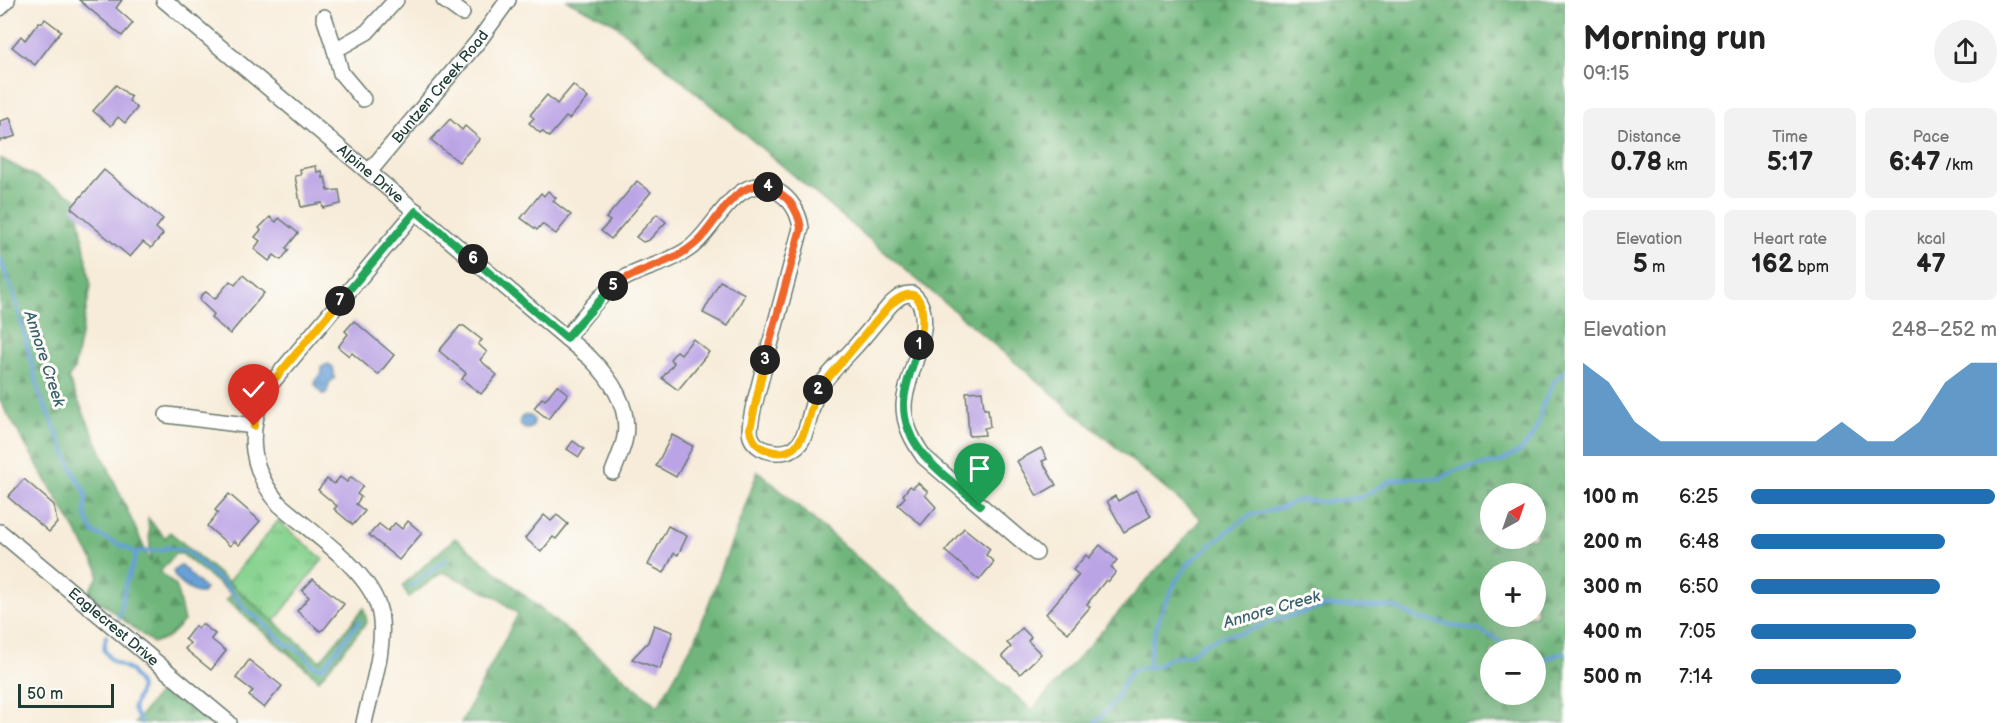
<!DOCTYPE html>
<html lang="en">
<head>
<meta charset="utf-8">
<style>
	:root { --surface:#fff; --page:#f2f2f2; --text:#222; --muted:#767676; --accent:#1f6fb2 }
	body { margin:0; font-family:"Balsamiq Sans",sans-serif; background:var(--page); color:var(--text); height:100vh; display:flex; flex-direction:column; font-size:22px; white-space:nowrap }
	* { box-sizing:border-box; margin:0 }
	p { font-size:20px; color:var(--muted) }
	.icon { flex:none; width:33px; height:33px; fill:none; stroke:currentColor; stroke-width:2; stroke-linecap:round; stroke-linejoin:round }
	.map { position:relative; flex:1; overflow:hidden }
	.details { display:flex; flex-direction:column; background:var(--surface); width:450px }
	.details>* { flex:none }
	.needle { width:39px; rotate:40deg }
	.buttons { position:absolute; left:1480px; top:483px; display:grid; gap:12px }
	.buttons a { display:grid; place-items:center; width:66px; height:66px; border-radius:50%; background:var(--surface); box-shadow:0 6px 24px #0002; font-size:30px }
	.scale { position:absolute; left:18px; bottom:15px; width:96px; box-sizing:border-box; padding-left:6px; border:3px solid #1f3d34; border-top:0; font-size:16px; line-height:21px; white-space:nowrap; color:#1f3d34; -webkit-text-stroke:4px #fdfcf7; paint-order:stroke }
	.pin { position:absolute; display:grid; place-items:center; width:51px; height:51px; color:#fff; margin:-62px -26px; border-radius:50% 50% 50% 0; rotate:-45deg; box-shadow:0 0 6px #0007 }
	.pin .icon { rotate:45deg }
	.km { position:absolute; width:30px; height:30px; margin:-15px; border-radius:50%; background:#222; color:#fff; font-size:16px; line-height:30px; text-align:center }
	.round { display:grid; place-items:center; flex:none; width:63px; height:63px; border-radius:32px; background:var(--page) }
	.headline { display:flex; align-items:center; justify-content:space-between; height:102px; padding:0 18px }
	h1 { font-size:33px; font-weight:700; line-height:45px }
	.metrics { display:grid; grid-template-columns:repeat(3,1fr); gap:9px; height:102px; padding:6px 18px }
	.metrics div { display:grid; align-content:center; border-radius:9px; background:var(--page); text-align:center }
	.metrics b { font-size:26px; font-weight:700 }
	.metrics small { font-size:16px; font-weight:400 }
	.metrics p { font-size:16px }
	.chart { height:168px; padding:12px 18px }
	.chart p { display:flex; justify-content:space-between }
	.chart svg { width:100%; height:108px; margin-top:6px; fill:var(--accent); opacity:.7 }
	ul { padding:0 18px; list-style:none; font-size:20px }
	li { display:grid; grid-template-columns:96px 72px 1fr; align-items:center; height:45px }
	li i { height:15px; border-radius:8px; background:var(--accent) }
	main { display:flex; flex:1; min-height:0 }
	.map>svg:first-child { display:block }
</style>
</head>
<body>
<main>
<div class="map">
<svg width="1565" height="723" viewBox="0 0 1565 723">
	<defs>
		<pattern id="grass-tufts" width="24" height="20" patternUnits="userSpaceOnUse" patternTransform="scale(1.5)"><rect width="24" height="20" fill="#8ad491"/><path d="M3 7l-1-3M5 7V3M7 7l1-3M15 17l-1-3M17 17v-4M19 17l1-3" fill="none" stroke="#70ad77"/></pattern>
		<pattern id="forest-firs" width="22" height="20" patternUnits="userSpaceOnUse" patternTransform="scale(1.5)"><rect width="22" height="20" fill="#6fb67b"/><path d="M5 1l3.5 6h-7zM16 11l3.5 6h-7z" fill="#5b9566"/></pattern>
		<pattern id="water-ripples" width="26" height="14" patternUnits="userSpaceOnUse" patternTransform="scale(1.5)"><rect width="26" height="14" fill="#68a0d7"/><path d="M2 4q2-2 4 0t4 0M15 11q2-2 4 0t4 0" fill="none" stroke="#5584af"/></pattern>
	</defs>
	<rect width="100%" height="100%" fill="#fdfcf7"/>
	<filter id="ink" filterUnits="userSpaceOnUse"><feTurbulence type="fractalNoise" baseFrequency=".0167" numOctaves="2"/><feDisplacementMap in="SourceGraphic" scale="12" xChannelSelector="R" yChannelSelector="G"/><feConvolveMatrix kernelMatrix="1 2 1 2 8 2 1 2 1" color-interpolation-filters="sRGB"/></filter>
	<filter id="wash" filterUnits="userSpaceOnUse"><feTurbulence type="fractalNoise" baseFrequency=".008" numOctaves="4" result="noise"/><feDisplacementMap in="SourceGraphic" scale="24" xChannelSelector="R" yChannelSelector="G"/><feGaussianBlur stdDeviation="1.35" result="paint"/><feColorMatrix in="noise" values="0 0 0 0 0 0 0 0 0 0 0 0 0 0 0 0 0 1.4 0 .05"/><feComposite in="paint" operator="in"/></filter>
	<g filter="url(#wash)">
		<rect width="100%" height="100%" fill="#f7ecd9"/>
		<path fill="url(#grass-tufts)" stroke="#548862" stroke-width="1.5" d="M278 521 323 559 274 622 228 582Z"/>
		<g fill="url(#forest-firs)" stroke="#477a58" stroke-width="1.5" fill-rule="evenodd">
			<path d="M566 0H1565V723H461L518 614 496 597 443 572 409 597 402 586 455 538 658 706 696 638 758 471 1032 710 1201 519 612 22ZM1491 494H1536V538H1491ZM1491 572H1536V616H1491ZM1491 650H1536V694H1491Z"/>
			<path d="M0 158 76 198 91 286 74 370 68 378 151 563 148 518 165 538 170 532 320 661 364 608 367 622 319 680 226 600 231 594 182 554H175L160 572 176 586 184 621 167 638 153 643 88 592 98 577V569L0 401Z"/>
			<path d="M166 683 212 723H135Z"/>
		</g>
		<g fill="url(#water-ripples)" stroke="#446e86" stroke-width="1.5">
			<path d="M328 364 333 367 335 378 330 382 326 394H322L315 385V380L322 374 321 367Z"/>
			<circle cx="527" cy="422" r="7"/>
			<path d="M181 565 205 589 202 593C192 594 175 581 173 571Z"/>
		</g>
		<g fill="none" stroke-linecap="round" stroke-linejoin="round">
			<g stroke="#68a0d7" stroke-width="4">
				<path d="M0 258 14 295 40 395 76 477 86 493 85 512 88 523 94 533 135 552V559L126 583 119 617"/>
				<path d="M135 552 162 550 167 547C175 550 182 549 189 553L228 588 248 612 258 618 285 644 295 648 309 659 311 664 322 668 325 665 360 621"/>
				<path d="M410 587 447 559"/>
				<path d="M106 636 104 650 111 660 131 671 141 687 133 709 141 723"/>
				<path d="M1536 659 1540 661 1565 652"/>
				<path d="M1148 668 1152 642 1161 613 1176 581 1190 562 1233 527 1251 515 1284 507 1299 500 1325 502 1360 498 1390 481 1405 478 1439 479 1457 470 1500 462 1521 451 1532 437 1539 423 1542 406 1554 382 1565 370"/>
				<path d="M1095 723 1115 701 1125 680 1133 670 1157 666 1169 658 1189 655 1206 643 1225 635 1242 633 1273 621 1325 606 1394 607 1419 619 1481 631 1517 650"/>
			</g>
		</g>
		<g id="blocks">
			<g fill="#bba4e5">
				<path d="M79 0H122L116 8 133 23 122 36Z"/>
				<path d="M45 19 61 31 35 65 12 47 21 36 25 40 39 22 42 23Z"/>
				<path d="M116 85 131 97 129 101 137 108 125 123 118 117 111 126 93 111Z"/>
				<path d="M573 85 588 98 569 119 566 117 549 137 542 131 540 133 529 123 534 118 530 115 547 95 557 104Z"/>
				<path d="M10 118 16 136 0 141V121Z"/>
				<path d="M450 119 462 130 465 126 480 139 459 162 431 140Z"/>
				<path d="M316 166 317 172 322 171 323 178 325 177 328 191 339 190 341 204 323 208 322 203 301 207 295 176 301 175 300 169Z"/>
				<path d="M104 170 163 219 156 228 163 234 151 248 143 242 130 257 71 208Z"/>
				<path d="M637 181 651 192 611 239 601 231 610 221 606 218Z"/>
				<path d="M548 191 556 198 553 201 571 215 556 234 542 224 537 230 521 218 541 193 544 196Z"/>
				<path d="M657 214 666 222 649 240 643 242 636 237Z"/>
				<path d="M270 217 276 222 279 218 298 233 286 248 289 250 281 260 274 255 269 261 254 249 260 241 255 237 261 230 259 228Z"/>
				<path d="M243 275 264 293 230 334 211 318 214 314 200 301 201 295 206 292 215 299 230 281 235 285Z"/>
				<path d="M720 281 745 294 728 326 703 313Z"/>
				<path d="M354 321 394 355 378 375 352 353 349 356 338 347 348 334 345 331Z"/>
				<path d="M460 326H464L482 340 478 344 487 352 480 360 497 375 481 394 462 379 466 373 439 351Z"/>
				<path d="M693 339 709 352 678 390 662 378 674 363 670 359 677 351 681 354Z"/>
				<path d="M557 385 568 394 548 419 534 408 542 398 545 400Z"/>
				<path d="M982 391 984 409H988L990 427 984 428 985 435 969 436 966 392Z"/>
				<path d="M672 435 693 446 676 477 656 466Z"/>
				<path d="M573 441 584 449 579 457 567 449Z"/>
				<path d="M1041 448 1047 459 1042 461 1056 485 1037 496 1017 461Z"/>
				<path d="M340 477 347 482 351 477 363 486 357 494 361 497 356 504 365 511 353 525 334 509 337 506 318 490 327 479 334 484Z"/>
				<path d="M24 479 54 505 57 523 49 532 8 497Z"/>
				<path d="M918 483 928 492 925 495 936 507 921 525 898 505 905 497 903 495 910 486 913 488Z"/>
				<path d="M1136 490 1151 516 1124 532 1107 501 1115 496 1118 501Z"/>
				<path d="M229 494 260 521 239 545 234 541 230 546 207 526 218 513 215 510Z"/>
				<path d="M544 515 551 521 557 515 568 524 556 539 553 537 541 552 525 538Z"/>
				<path d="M408 521 422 533 399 560 369 535 379 524 388 531 395 523 402 529Z"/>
				<path d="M668 526 687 536 678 555 674 553 664 573 648 565Z"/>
				<path d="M964 528 990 549 986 555 994 562 979 580 945 551Z"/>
				<path d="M1100 545 1117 560 1111 567 1116 572 1108 582 1106 580 1087 604 1090 607 1068 633 1046 614 1079 575 1073 570 1086 555 1089 558Z"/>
				<path d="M313 579 344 604 324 629 320 631 297 611 309 597 302 591Z"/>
				<path d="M202 624 215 634 211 639 226 651 211 670 185 649 190 643 185 639 195 626 198 629Z"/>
				<path d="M654 625 673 632 660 669 632 659 648 642Z"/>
				<path d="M1022 628 1031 637 1028 641 1041 654 1020 674 1002 656 1011 647 1007 643Z"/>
				<path d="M249 660 282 686 264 708 249 696 253 691 236 678Z"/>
			</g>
		</g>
	</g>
	<g filter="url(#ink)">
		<use href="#blocks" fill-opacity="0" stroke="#6b7a6e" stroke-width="1.5"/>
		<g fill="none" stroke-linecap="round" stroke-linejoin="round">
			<g stroke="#6b7a6e" stroke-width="18">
				<g id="minor">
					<path id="s1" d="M164 0 590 358C611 379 630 406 625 437 623 449 617 461 613 472"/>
					<path d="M444 0 462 13"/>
					<path d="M0 8 7 0"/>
					<path d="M324 17 335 50 367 32 396 0"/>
					<path d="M335 50 341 73 363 99"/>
					<path id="s2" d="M369 172 480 39 508 0"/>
					<path d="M566 338C583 318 600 293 623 279 644 267 670 263 690 248 716 229 738 168 777 191 791 199 799 213 801 228L753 409C752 418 748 428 751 437 758 454 787 457 799 444 809 433 810 404 819 388 828 374 841 362 852 350 866 335 878 319 891 304 898 298 903 293 912 294 942 317 904 376 904 406 904 425 913 441 924 457L1036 553"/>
					<path d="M167 415 254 426"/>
					<path id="s3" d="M0 532 229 723"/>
					<path d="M364 723C371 690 389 638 378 606 366 568 310 531 280 505 250 470 246 434 264 392L416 211"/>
				</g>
			</g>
			<use href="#minor" stroke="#fff" stroke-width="15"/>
		</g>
	</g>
	<g fill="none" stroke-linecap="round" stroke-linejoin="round" filter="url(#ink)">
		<g stroke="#fff" stroke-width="12">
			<path id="split-1" d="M919 345C914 364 904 385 904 404 903 451 949 478 980 505"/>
		</g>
		<g stroke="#fff" stroke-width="12">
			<path id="split-2" d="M818 390 891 304C927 274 925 323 919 345"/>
		</g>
		<g stroke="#fff" stroke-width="12">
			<path id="split-3" d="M765 360 750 429C752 440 756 446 767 450 807 464 806 415 818 390"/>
		</g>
		<g stroke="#fff" stroke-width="12">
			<path id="split-4" d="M765 360 801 228C798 209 787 194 768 187"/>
		</g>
		<g stroke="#fff" stroke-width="12">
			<path id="split-5" d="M613 286C639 267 675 264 699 240 717 222 737 177 768 187"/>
		</g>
		<g stroke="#fff" stroke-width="12">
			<path id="split-6" d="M473 259 566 338 613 286"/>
		</g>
		<g stroke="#fff" stroke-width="12">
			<path id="split-7" d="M340 301 416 211 473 259"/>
		</g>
		<g stroke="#fff" stroke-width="12">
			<path id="split-8" d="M254 426 258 406 264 392 340 301"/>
		</g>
		<use href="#split-1" stroke="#22a559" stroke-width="8"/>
		<use href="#split-2" stroke="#f5b400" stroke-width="8"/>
		<use href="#split-3" stroke="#f5b400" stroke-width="8"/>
		<use href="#split-4" stroke="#f0652b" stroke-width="8"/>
		<use href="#split-5" stroke="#f0652b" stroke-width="8"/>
		<use href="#split-6" stroke="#22a559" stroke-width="8"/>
		<use href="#split-7" stroke="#22a559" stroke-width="8"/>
		<use href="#split-8" stroke="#f5b400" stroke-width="8"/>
	</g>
	<g text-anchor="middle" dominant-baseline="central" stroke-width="6" stroke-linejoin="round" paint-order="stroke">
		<g font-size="15" fill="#1f3d34" stroke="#fdfcf7">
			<text stroke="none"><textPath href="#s2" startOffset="111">Buntzen Creek Road</textPath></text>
			<text stroke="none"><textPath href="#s1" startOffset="270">Alpine Drive</textPath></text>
			<text stroke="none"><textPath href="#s3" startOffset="148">Eaglecrest Drive</textPath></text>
		</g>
		<g font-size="16" font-style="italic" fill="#39606d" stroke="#fdfcf7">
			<text transform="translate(44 359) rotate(72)">Annore Creek</text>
			<text transform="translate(1272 610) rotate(-16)">Annore Creek</text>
		</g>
	</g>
</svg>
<div class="buttons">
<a><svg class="needle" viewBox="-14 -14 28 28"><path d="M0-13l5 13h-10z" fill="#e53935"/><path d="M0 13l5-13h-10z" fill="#767676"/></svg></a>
<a>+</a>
<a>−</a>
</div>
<div class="scale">50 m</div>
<div class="pin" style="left:980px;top:505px;background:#1e9e55"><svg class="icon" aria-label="arrive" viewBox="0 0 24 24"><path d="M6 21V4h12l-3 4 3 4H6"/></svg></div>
<div class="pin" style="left:254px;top:426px;background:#d93025"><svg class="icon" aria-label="check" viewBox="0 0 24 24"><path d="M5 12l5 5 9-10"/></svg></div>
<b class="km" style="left:919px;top:345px">1</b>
<b class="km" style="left:818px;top:390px">2</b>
<b class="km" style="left:765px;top:360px">3</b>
<b class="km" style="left:768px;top:187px">4</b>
<b class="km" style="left:613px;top:286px">5</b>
<b class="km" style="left:473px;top:259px">6</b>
<b class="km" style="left:340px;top:301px">7</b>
</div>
<section class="details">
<div class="headline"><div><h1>Morning run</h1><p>09:15</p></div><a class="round"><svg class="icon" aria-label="share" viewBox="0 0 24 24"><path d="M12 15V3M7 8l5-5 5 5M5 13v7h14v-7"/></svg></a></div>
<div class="metrics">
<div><p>Distance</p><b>0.78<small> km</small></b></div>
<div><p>Time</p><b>5:17</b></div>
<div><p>Pace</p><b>6:47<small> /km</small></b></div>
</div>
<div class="metrics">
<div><p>Elevation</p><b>5<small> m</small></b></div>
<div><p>Heart rate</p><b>162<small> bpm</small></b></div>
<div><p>kcal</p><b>47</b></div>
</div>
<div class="chart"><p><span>Elevation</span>248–252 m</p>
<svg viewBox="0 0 160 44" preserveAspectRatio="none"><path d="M0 44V6L10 14L20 30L30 38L40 38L50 38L60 38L70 38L80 38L90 38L100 30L110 38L120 38L130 30L140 14L150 6L160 6V44z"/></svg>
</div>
<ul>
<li><b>100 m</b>6:25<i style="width:99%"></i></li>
<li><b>200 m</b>6:48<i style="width:79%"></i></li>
<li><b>300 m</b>6:50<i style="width:77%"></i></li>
<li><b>400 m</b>7:05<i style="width:67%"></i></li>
<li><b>500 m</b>7:14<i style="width:61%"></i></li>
</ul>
</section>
</main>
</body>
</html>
